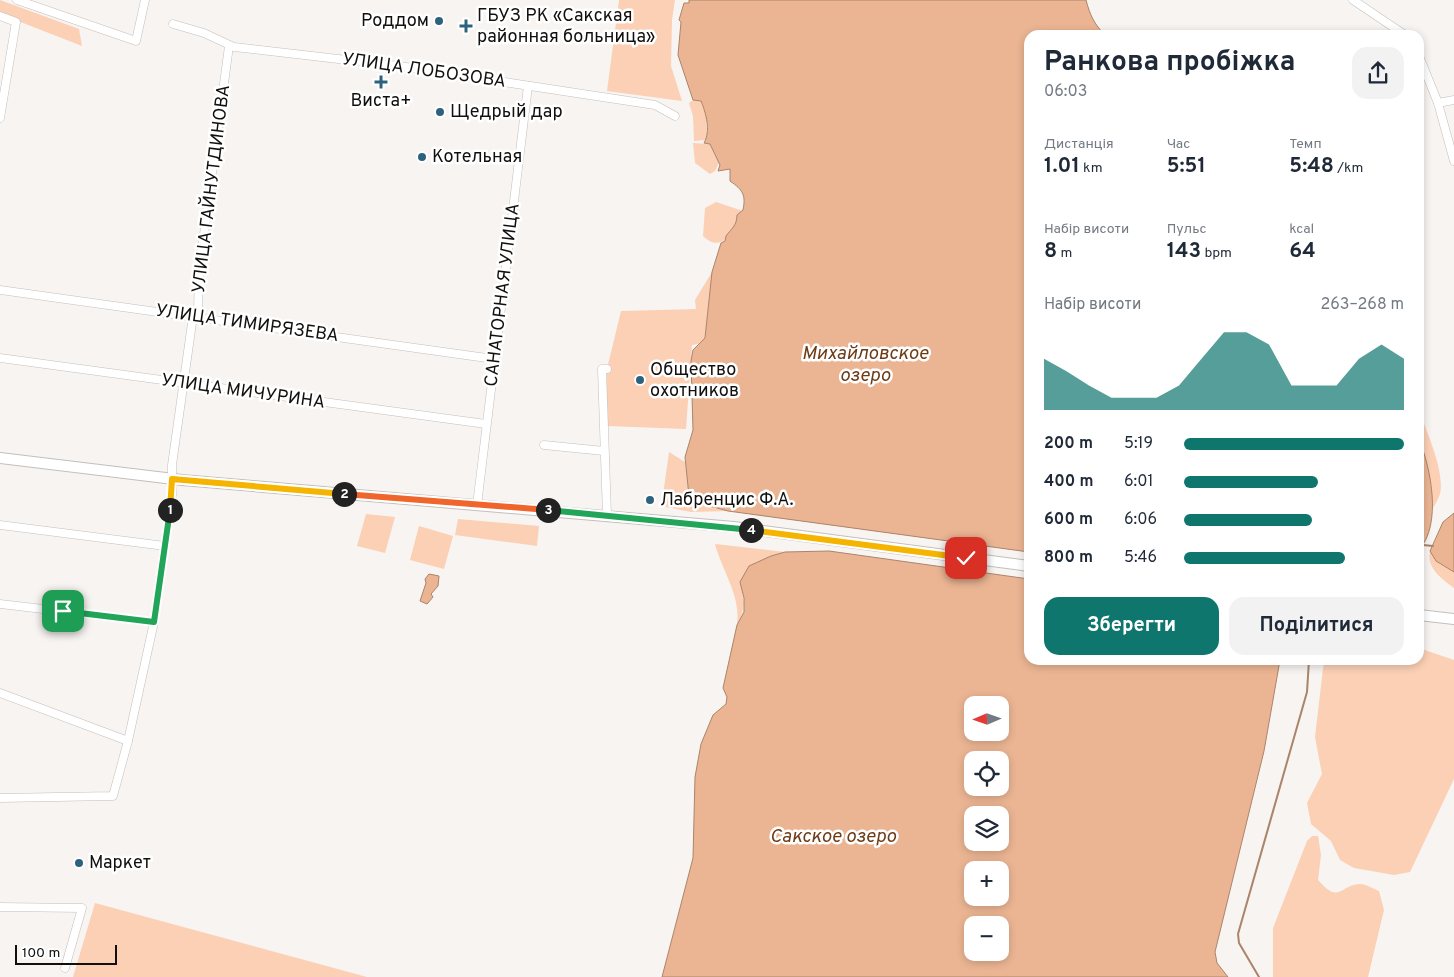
<!DOCTYPE html>
<html lang="uk">
<head>
<meta charset="utf-8">
<style>
	:root { --surface:#fff; --page:#f2f2f3; --text:#1f2937; --muted:#747a83; --accent:#0f766e }
	body { margin:0; font-family:Overpass,sans-serif; background:var(--page); color:var(--text); height:100vh; display:flex; flex-direction:column; font-size:19px; white-space:nowrap }
	* { box-sizing:border-box; margin:0 }
	p { font-size:16px; color:var(--muted) }
	.icon { flex:none; width:28px; height:28px; fill:none; stroke:currentColor; stroke-width:2; stroke-linecap:round; stroke-linejoin:round }
	.map { position:relative; flex:1; overflow:hidden }
	.panel { position:absolute; left:1024px; top:30px; width:400px; height:635px; display:flex; flex-direction:column; background:var(--surface); border-radius:15px; box-shadow:0 2px 8px #0003 }
	.panel>* { flex:none }
	.needle { width:32px; rotate:268deg }
	.buttons { position:absolute; left:964px; top:696px; display:grid; gap:10px }
	.buttons a { display:grid; place-items:center; width:45px; height:45px; border-radius:10px; background:var(--surface); box-shadow:0 2px 8px #0003; font-size:25px }
	.scale { position:absolute; left:15px; bottom:12px; width:102px; box-sizing:border-box; padding-left:5px; border:2px solid #11100f; border-top:0; font-size:14px; line-height:18px; white-space:nowrap; color:#11100f; -webkit-text-stroke:4px #fff; paint-order:stroke }
	.pin { position:absolute; display:grid; place-items:center; width:42px; height:42px; color:#fff; margin:-21px; border-radius:10px; box-shadow:0 2px 8px #0006 }
	.km { position:absolute; width:25px; height:25px; margin:-12px; border-radius:50%; background:#222; color:#fff; font-size:14px; line-height:25px; text-align:center }
	.round { display:grid; place-items:center; flex:none; width:52px; height:52px; border-radius:15px; background:var(--page) }
	.overview { display:flex; align-items:center; justify-content:space-between; height:85px; padding:0 20px }
	h1 { font-size:28px; font-weight:700; line-height:38px }
	.stats { display:grid; grid-template-columns:repeat(3,1fr); gap:8px; height:85px; padding:5px 20px }
	.stats div { display:grid; align-content:center }
	.stats b { font-size:21px; font-weight:700 }
	.stats small { font-size:14px; font-weight:400 }
	.stats p { font-size:14px }
	.chart { height:140px; padding:10px 20px }
	.chart p { display:flex; justify-content:space-between }
	.chart svg { width:100%; height:90px; margin-top:5px; fill:var(--accent); opacity:.7 }
	.primary-button { display:flex; gap:10px; margin-top:auto; padding:10px 20px }
	.primary-button a { flex:1; height:58px; border-radius:15px; background:var(--accent); color:#fff; font-size:20px; font-weight:700; line-height:58px; text-align:center }
	.primary-button a+a { background:var(--page); color:var(--text) }
	ul { padding:0 20px; list-style:none; font-size:16px }
	li { display:grid; grid-template-columns:80px 60px 1fr; align-items:center; height:38px }
	li i { height:12px; border-radius:6px; background:var(--accent) }
	.map>svg:first-child { display:block }
</style>
</head>
<body>
<div class="map">
<svg width="1454" height="977" viewBox="0 0 1454 977">
	<rect width="100%" height="100%" fill="#f8f4f1"/>
	<g fill="#fbd0b5">
		<path d="M0 0 79 29 82 46 0 14Z"/>
		<path d="M619 0H675L672 20 671 66 682 101 607 91Z"/>
		<path d="M693 100 701 101 706 114 707 137 706 140 694 141 693 116 689 103Z"/>
		<path d="M693 143 710 144 719 163 715 171 710 174 695 163Z"/>
		<path d="M716 202 743 211C734 227 724 256 703 236L705 208Z"/>
		<path d="M712 272 705 338 698 344 692 345 686 429 607 426V369L621 311 696 309 695 300Z"/>
		<path d="M1419 411C1427 432 1445 472 1440 494 1438 500 1434 506 1431 512L1432 487 1419 439Z"/>
		<path d="M669 452 685 462 688 486 699 503 728 511 691 512 666 507 663 495Z"/>
		<path d="M366 514 395 517 385 553 357 546Z"/>
		<path d="M458 519 539 526 537 546 455 535Z"/>
		<path d="M419 526 453 536 444 569 410 560Z"/>
		<path d="M715 544 785 552 771 556 740 582C744 599 746 609 737 625 741 595 722 571 715 544Z"/>
		<path d="M1430 551 1440 564 1454 572V588C1442 579 1426 568 1430 551Z"/>
		<path d="M1419 648 1454 660V779L1410 872 1394 875 1354 868 1340 860 1331 841 1311 824 1307 803 1322 774 1315 737 1324 660H1419Z"/>
		<path d="M1312 836H1318L1321 855 1318 880C1340 905 1339 885 1360 884 1366 884 1374 889 1379 891L1384 910 1368 977H1273V928L1307 841Z"/>
		<path d="M95 903 367 977H73Z"/>
	</g>
	<g fill="#ebb593" stroke="#aa846b" fill-rule="evenodd">
		<path d="M689 0H1086C1090 15 1094 24 1105 35H1029V552L728 511 699 503 689 496 685 457 693 430 691 361 693 350 705 338 712 272 721 243 725 241 726 236C731 229 737 226 737 215L743 210C746 195 743 190 730 181V169L718 171 720 165 710 144 704 143C711 131 706 113 701 101L693 100 678 55 681 22 679 20 684 3H689Z"/>
		<path d="M1419 439C1431 469 1442 524 1419 550Z"/>
		<path d="M1454 513V572L1436 561 1430 551 1443 522Z"/>
		<path d="M829 551 1029 579V660H1280L1264 751 1215 952 1217 963 1228 977H662L693 858 695 777 701 744 713 715 726 704 727 697 723 688 737 625 744 612V598L740 582 749 566 771 556 785 552ZM972 705H1000V732H972ZM972 760H1000V788H972ZM972 815H1000V842H972ZM972 870H1000V898H972ZM972 925H1000V952H972Z"/>
		<path d="M429 574 439 576 438 586 431 594 433 597 427 604 420 601 426 583 425 579Z"/>
	</g>
	<g fill="none" stroke-linecap="round" stroke-linejoin="round">
		<g stroke="#aa846b" stroke-width="2">
			<path d="M1423 545 1433 546"/>
			<path d="M1259 977 1239 943 1238 934 1307 692 1309 660"/>
		</g>
		<g stroke="#c3bfbd" stroke-width="9">
			<g id="minor">
				<path d="M17 0 136 41 145 0"/>
				<path d="M1353 0 1405 35"/>
				<path d="M0 16 16 22 0 118"/>
				<path d="M173 24 204 33 234 47 399 66 655 105 675 116"/>
				<path d="M1419 56 1438 103 1454 161"/>
				<path d="M1438 103 1454 100"/>
				<path d="M0 290 494 359"/>
				<path d="M0 358 486 424"/>
				<path d="M607 369H602L607 515"/>
				<path d="M544 445 604 451"/>
				<path d="M477 505 528 86"/>
				<path d="M0 525 165 546"/>
				<path d="M0 604 154 622"/>
				<path d="M0 693 128 741"/>
				<path d="M0 798 113 796 128 741 154 622 172 494V465L193 316 198 312 199 272 229 46"/>
				<path d="M0 907 82 908 65 968"/>
			</g>
		</g>
		<g stroke="#c3bfbd" stroke-width="12">
			<g id="major">
				<path d="M0 458 182 480 734 527 1029 566"/>
				<path d="M1419 615 1454 619"/>
			</g>
		</g>
		<use href="#minor" stroke="#fff" stroke-width="8"/>
		<use href="#major" stroke="#fff" stroke-width="10"/>
	</g>
	<g fill="none" stroke-linecap="round" stroke-linejoin="round">
		<g stroke="#fff" stroke-width="10">
			<path id="split-1" d="M63 611 154 622 170 510"/>
		</g>
		<g stroke="#fff" stroke-width="10">
			<path id="split-2" d="M170 510 172 479 344 494"/>
		</g>
		<g stroke="#fff" stroke-width="10">
			<path id="split-3" d="M344 494 548 510"/>
		</g>
		<g stroke="#fff" stroke-width="10">
			<path id="split-4" d="M548 510 751 530"/>
		</g>
		<g stroke="#fff" stroke-width="10">
			<path id="split-5" d="M751 530 966 558"/>
		</g>
		<use href="#split-1" stroke="#22a559" stroke-width="6"/>
		<use href="#split-2" stroke="#f5b400" stroke-width="6"/>
		<use href="#split-3" stroke="#f0652b" stroke-width="6"/>
		<use href="#split-4" stroke="#22a559" stroke-width="6"/>
		<use href="#split-5" stroke="#f5b400" stroke-width="6"/>
	</g>
	<g fill="#2d627e" stroke="#fff" stroke-width="2">
		<circle cx="439" cy="21" r="5"/>
		<path d="M463.5 18.5h5v5h5v5h-5v5h-5v-5h-5v-5h5z"/>
		<path d="M378.5 74.5h5v5h5v5h-5v5h-5v-5h-5v-5h5z"/>
		<circle cx="440" cy="112" r="5"/>
		<circle cx="422" cy="157" r="5"/>
		<circle cx="640" cy="380" r="5"/>
		<circle cx="650" cy="500" r="5"/>
		<circle cx="79" cy="863" r="5"/>
	</g>
	<g text-anchor="middle" dominant-baseline="central" stroke-width="5" stroke-linejoin="round" paint-order="stroke">
		<g font-size="18" fill="#11100f" stroke="#fff" text-anchor="start">
			<text x="477" y="16">ГБУЗ РК «Сакская<tspan x="477" dy="21">районная больница»</tspan></text>
			<text x="429" y="21" text-anchor="end">Роддом</text>
			<text x="381" y="101" text-anchor="middle">Виста+</text>
			<text x="450" y="112">Щедрый дар</text>
			<text x="432" y="157">Котельная</text>
			<text x="650" y="370">Общество<tspan x="650" dy="21">охотников</tspan></text>
			<text x="660" y="500">Лабренцис Ф.А.</text>
			<text x="89" y="863">Маркет</text>
		</g>
		<g font-size="18" fill="#11100f" stroke="#fff">
			<text transform="translate(424 71) rotate(8)">УЛИЦА ЛОБОЗОВА</text>
			<text transform="translate(212 189) rotate(-83)">УЛИЦА ГАЙНУТДИНОВА</text>
			<text transform="translate(503 295) rotate(-83)">САНАТОРНАЯ УЛИЦА</text>
			<text transform="translate(247 324) rotate(8)">УЛИЦА ТИМИРЯЗЕВА</text>
			<text transform="translate(243 392) rotate(8)">УЛИЦА МИЧУРИНА</text>
		</g>
		<g font-size="19" font-style="italic" fill="#6d3b15" stroke="#fff">
			<text x="865" y="354">Михайловское<tspan x="865" dy="22">озеро</tspan></text>
			<text x="833" y="837">Сакское озеро</text>
		</g>
	</g>
</svg>
<div class="buttons">
<a><svg class="needle" viewBox="-14 -14 28 28"><path d="M0-13l5 13h-10z" fill="#e53935"/><path d="M0 13l5-13h-10z" fill="#747a83"/></svg></a>
<a><svg class="icon" aria-label="locate" viewBox="0 0 24 24"><circle cx="12" cy="12" r="6"/><path d="M12 2v4M12 18v4M2 12h4M18 12h4"/></svg></a>
<a><svg class="icon" aria-label="layers" viewBox="0 0 24 24"><path d="M12 4l9 5-9 5-9-5zM3 14l9 5 9-5"/></svg></a>
<a>+</a>
<a>−</a>
</div>
<div class="scale">100 m</div>
<div class="pin" style="left:63px;top:611px;background:#1e9e55"><svg class="icon" aria-label="arrive" viewBox="0 0 24 24"><path d="M6 21V4h12l-3 4 3 4H6"/></svg></div>
<div class="pin" style="left:966px;top:558px;background:#d93025"><svg class="icon" aria-label="check" viewBox="0 0 24 24"><path d="M5 12l5 5 9-10"/></svg></div>
<b class="km" style="left:170px;top:510px">1</b>
<b class="km" style="left:344px;top:494px">2</b>
<b class="km" style="left:548px;top:510px">3</b>
<b class="km" style="left:751px;top:530px">4</b>
<section class="panel">
<div class="overview"><div><h1>Ранкова пробіжка</h1><p>06:03</p></div><a class="round"><svg class="icon" aria-label="share" viewBox="0 0 24 24"><path d="M12 15V3M7 8l5-5 5 5M5 13v7h14v-7"/></svg></a></div>
<div class="stats">
<div><p>Дистанція</p><b>1.01<small> km</small></b></div>
<div><p>Час</p><b>5:51</b></div>
<div><p>Темп</p><b>5:48<small> /km</small></b></div>
</div>
<div class="stats">
<div><p>Набір висоти</p><b>8<small> m</small></b></div>
<div><p>Пульс</p><b>143<small> bpm</small></b></div>
<div><p>kcal</p><b>64</b></div>
</div>
<div class="chart"><p><span>Набір висоти</span>263–268 m</p>
<svg viewBox="0 0 160 44" preserveAspectRatio="none"><path d="M0 44V19L10 25L20 32L30 38L40 38L50 38L60 32L70 19L80 6L90 6L100 12L110 32L120 32L130 32L140 19L150 12L160 19V44z"/></svg>
</div>
<ul>
<li><b>200 m</b>5:19<i style="width:100%"></i></li>
<li><b>400 m</b>6:01<i style="width:61%"></i></li>
<li><b>600 m</b>6:06<i style="width:58%"></i></li>
<li><b>800 m</b>5:46<i style="width:73%"></i></li>
</ul>
<div class="primary-button"><a>Зберегти</a><a>Поділитися</a></div>
</section>
</div>
</body>
</html>
